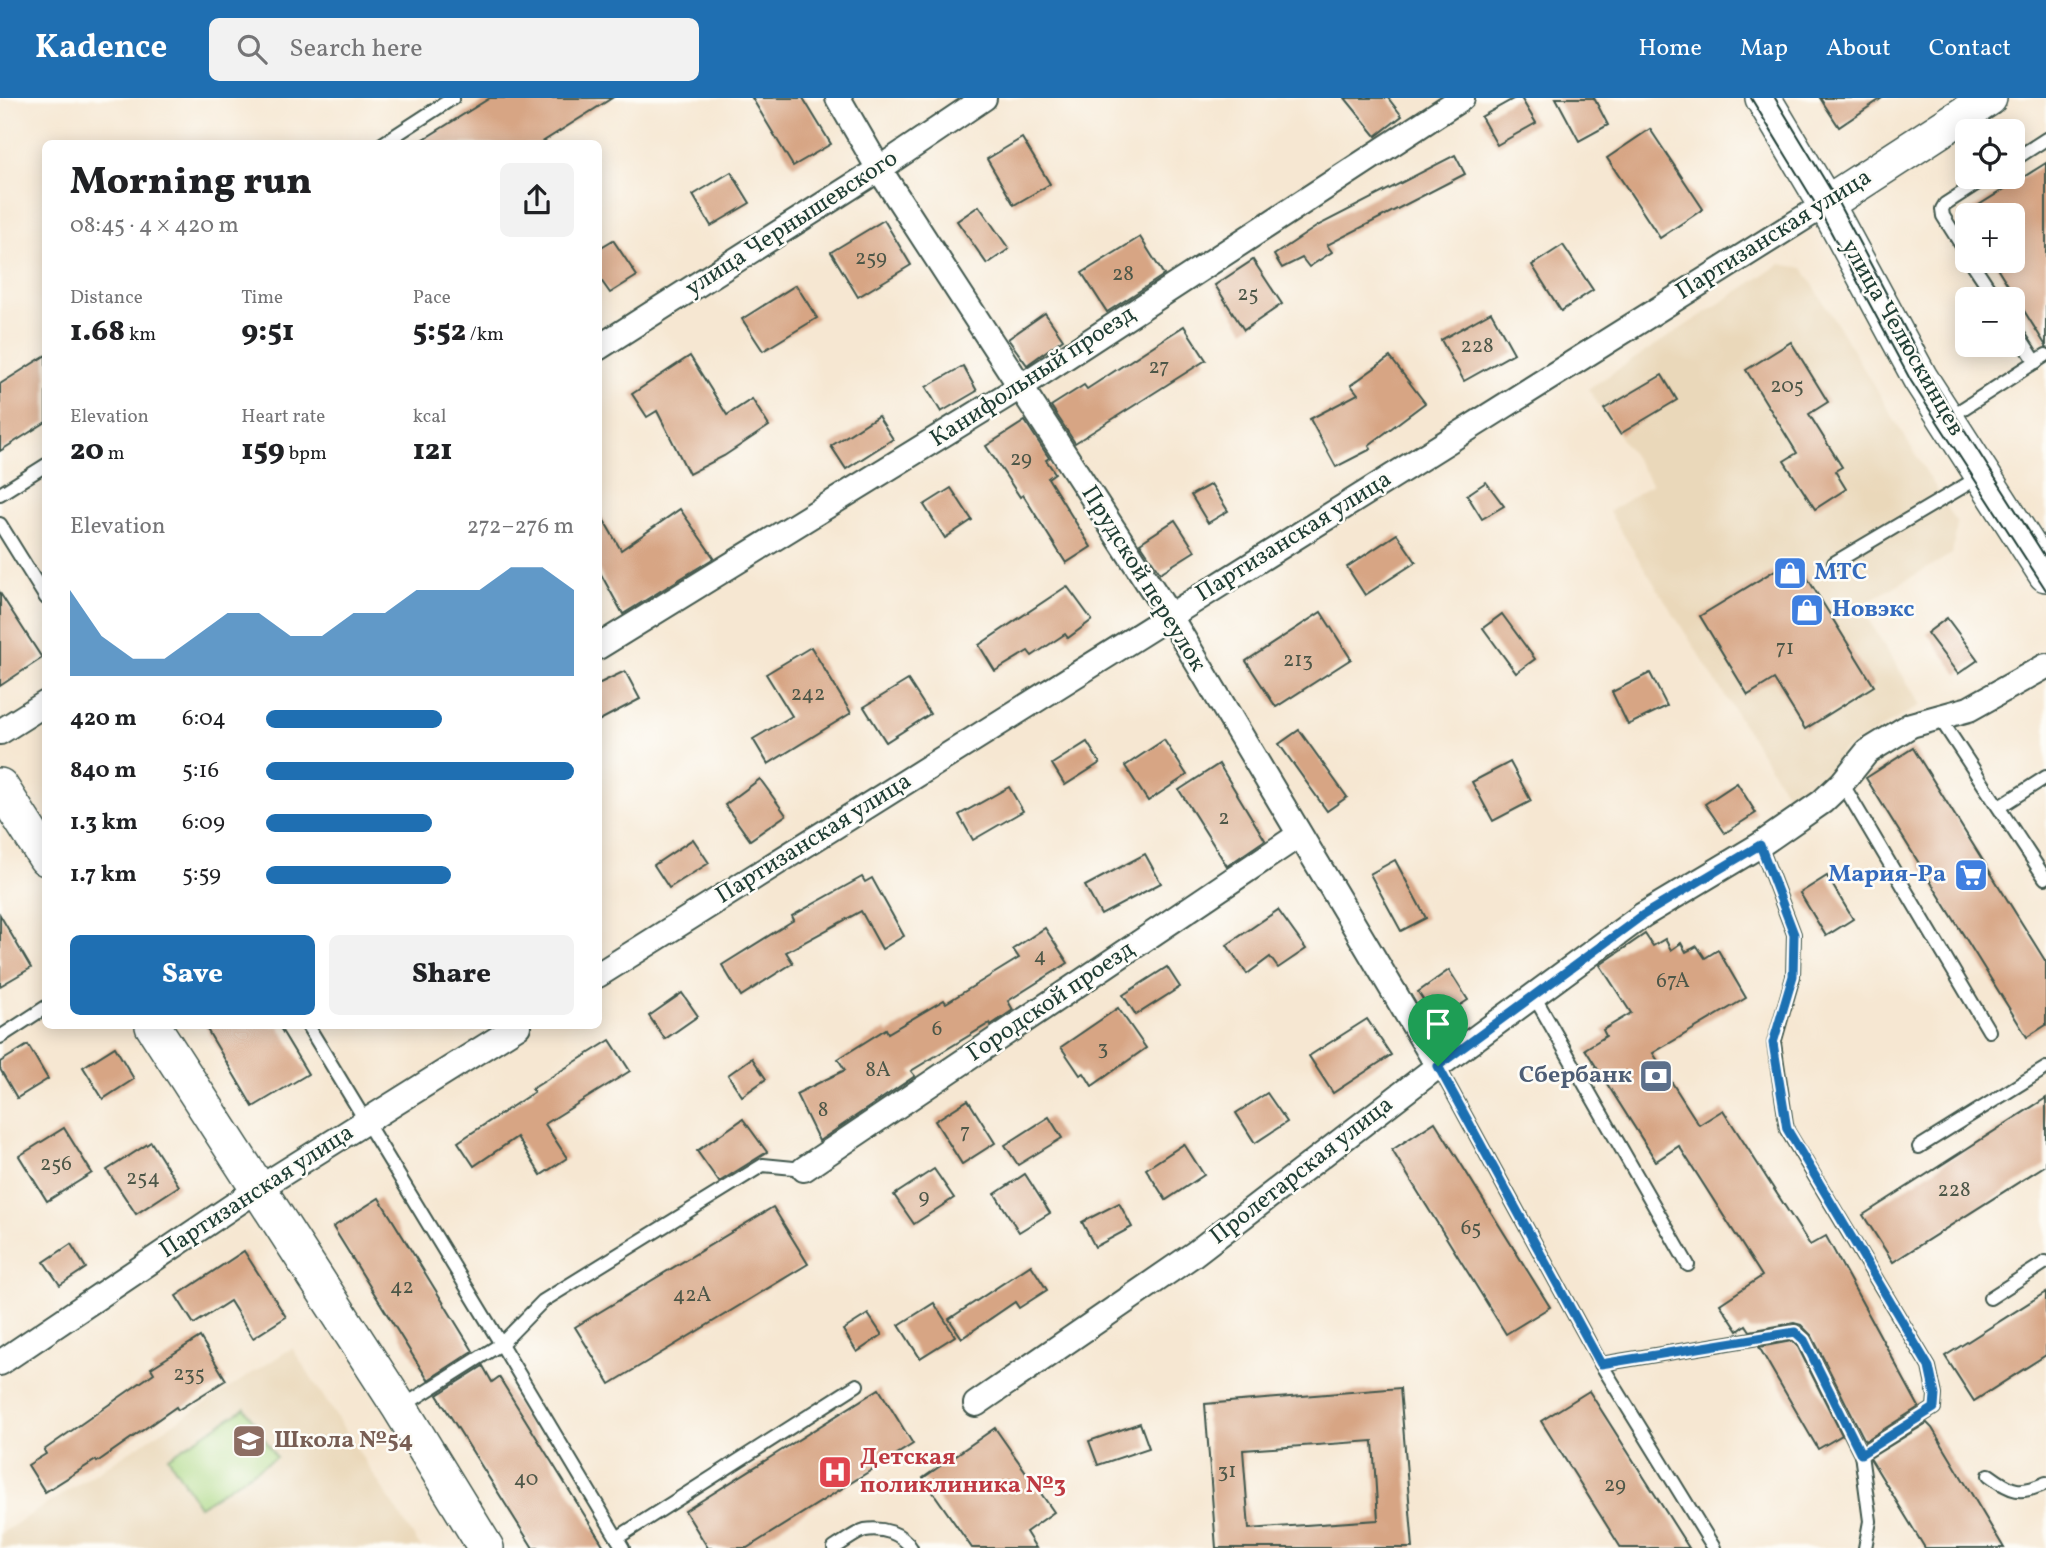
<!DOCTYPE html>
<html lang="en">
<head>
<meta charset="utf-8">
<style>
	:root { --surface:#fff; --page:#f2f2f2; --text:#202124; --muted:#757577; --accent:#1f6fb2 }
	body { margin:0; font-family:Vollkorn,serif; background:var(--page); color:var(--text); height:100vh; display:flex; flex-direction:column; font-size:26px; white-space:nowrap }
	* { box-sizing:border-box; margin:0 }
	p { font-size:23px; color:var(--muted) }
	.icon { flex:none; width:38px; height:38px; fill:none; stroke:currentColor; stroke-width:2; stroke-linecap:round; stroke-linejoin:round }
	.map { position:relative; flex:1; overflow:hidden }
	.details { position:absolute; left:42px; top:42px; width:560px; height:889px; display:flex; flex-direction:column; background:var(--surface); border-radius:10px; box-shadow:0 4px 18px #0003 }
	.details>* { flex:none }
	.buttons { position:absolute; left:1955px; top:21px; display:grid; gap:14px }
	.buttons a { display:grid; place-items:center; width:70px; height:70px; border-radius:10px; background:var(--surface); box-shadow:0 4px 18px #0003; font-size:35px }
	.pin { position:absolute; display:grid; place-items:center; width:60px; height:60px; color:#fff; margin:-72px -30px; border-radius:50% 50% 50% 0; rotate:-45deg; box-shadow:0 0 7px #0007 }
	.pin .icon { rotate:45deg }
	.round { display:grid; place-items:center; flex:none; width:74px; height:74px; border-radius:10px; background:var(--page) }
	.overview { display:flex; align-items:center; justify-content:space-between; height:119px; padding:0 28px }
	h1 { font-size:38px; font-weight:800; line-height:52px }
	.metrics { display:grid; grid-template-columns:repeat(3,1fr); gap:10px; height:119px; padding:7px 28px }
	.metrics div { display:grid; align-content:center }
	.metrics b { font-size:30px; font-weight:800 }
	.metrics small { font-size:19px; font-weight:400 }
	.metrics p { font-size:19px }
	.chart { height:196px; padding:14px 28px }
	.chart p { display:flex; justify-content:space-between }
	.chart svg { width:100%; height:126px; margin-top:7px; fill:var(--accent); opacity:.7 }
	.action { display:flex; gap:14px; margin-top:auto; padding:14px 28px }
	.action a { flex:1; height:80px; border-radius:10px; background:var(--accent); color:#fff; font-size:28px; font-weight:800; line-height:80px; text-align:center }
	.action a+a { background:var(--page); color:var(--text) }
	ul { padding:0 28px; list-style:none; font-size:23px }
	li { display:grid; grid-template-columns:112px 84px 1fr; align-items:center; height:52px }
	li i { height:18px; border-radius:9px; background:var(--accent) }
	header { display:flex; align-items:center; gap:42px; box-sizing:border-box; height:98px; padding:0 35px; background:var(--accent); color:#fff }
	header strong { font-size:33px }
	nav { display:flex; gap:38px; margin-inline-start:auto; font-size:24px }
	.search { width:490px; height:63px; background:var(--page); display:flex; align-items:center; gap:18px; box-sizing:border-box; padding:0 24px; border-radius:10px; color:var(--muted); font-size:26px }
	.map>svg:first-child { display:block }
</style>
</head>
<body>
<header>
<strong>Kadence</strong>
<div class="search"><svg class="icon" aria-label="search" viewBox="0 0 24 24"><circle cx="10" cy="10" r="6"/><path d="M15 15l6 6"/></svg>Search here</div>
<nav><a>Home</a><a>Map</a><a>About</a><a>Contact</a></nav>
</header>
<div class="map">
<svg width="2046" height="1450" viewBox="0 0 2046 1450">
	<rect width="100%" height="100%" fill="#fdfcf7"/>
	<filter id="ink" filterUnits="userSpaceOnUse"><feTurbulence type="fractalNoise" baseFrequency=".0143" numOctaves="2"/><feDisplacementMap in="SourceGraphic" scale="14" xChannelSelector="R" yChannelSelector="G"/><feConvolveMatrix kernelMatrix="1 2 1 2 8 2 1 2 1" color-interpolation-filters="sRGB"/></filter>
	<filter id="wash" filterUnits="userSpaceOnUse"><feTurbulence type="fractalNoise" baseFrequency=".00686" numOctaves="4" result="noise"/><feDisplacementMap in="SourceGraphic" scale="28" xChannelSelector="R" yChannelSelector="G"/><feGaussianBlur stdDeviation="1.57" result="paint"/><feColorMatrix in="noise" values="0 0 0 0 0 0 0 0 0 0 0 0 0 0 0 0 0 1.4 0 .05"/><feComposite in="paint" operator="in"/></filter>
	<g filter="url(#wash)">
		<rect width="100%" height="100%" fill="#f6e7d2"/>
		<g fill="#ead8ba">
			<path d="M1780 166 1803 170 1957 425 1952 456 1860 508 1921 607 1841 654 1828 678 1790 701 1609 414 1652 386 1588 291Z"/>
			<path d="M292 1250 421 1450H0V1436Z"/>
		</g>
		<path fill="#acd986" stroke="#668b5d" stroke-width="2" d="M245 1310 276 1359 199 1408 168 1359Z"/>
		<g id="blocks">
			<g fill="#d7a584" fill-rule="evenodd">
				<path d="M490 0H612L539 46H416Z"/>
				<path d="M752 0H803L831 46 793 68Z"/>
				<path d="M1345 0H1388L1402 18 1376 38Z"/>
				<path d="M1515 0H1521L1536 25 1497 47 1481 19Z"/>
				<path d="M1556 0H1594L1608 27 1579 43Z"/>
				<path d="M1820 0H1882L1839 29Z"/>
				<path d="M1650 31 1703 111 1660 140 1607 60Z"/>
				<path d="M1022 40 1050 86 1014 107 987 61Z"/>
				<path d="M1455 57 1465 76 1327 147 1332 154 1309 169 1302 160 1282 170 1274 157 1319 127Z"/>
				<path d="M2046 65V248L1993 163H2012V117H1963Z"/>
				<path d="M731 74 750 105 711 128 693 97Z"/>
				<path d="M979 108 1009 151 987 166 957 123Z"/>
				<path d="M884 122 911 167 858 199 831 154Z"/>
				<path d="M1140 139 1164 177 1107 214 1082 175Z"/>
				<path d="M613 142 637 178 610 195 598 178V151Z"/>
				<path d="M1563 147 1593 192 1561 213 1532 167Z"/>
				<path d="M1253 162 1282 206 1244 232 1215 187Z"/>
				<path d="M796 187 817 220 763 253 742 221Z"/>
				<path d="M1491 214 1514 255 1464 283 1441 242Z"/>
				<path d="M1045 215 1063 241 1027 267 1008 241Z"/>
				<path d="M1184 228 1206 262 1075 345 1051 308 1084 287 1087 291Z"/>
				<path d="M1791 244 1828 304 1809 316 1842 369 1835 373 1846 391 1815 411 1784 363 1797 355 1746 272Z"/>
				<path d="M46 257V324L0 353V286Z"/>
				<path d="M690 258 727 317 752 301 769 328 724 358 689 376 657 313 647 319 632 296Z"/>
				<path d="M1390 259 1425 305 1369 347 1371 351 1336 369 1310 321 1358 296 1351 287Z"/>
				<path d="M963 268 977 293 941 314 926 289Z"/>
				<path d="M1662 277 1677 302 1620 336 1604 311Z"/>
				<path d="M878 318 893 341 846 371 831 348Z"/>
				<path d="M1025 323 1049 360 1046 362 1055 375 1048 380 1091 449 1066 465 1023 397 1020 399 986 348Z"/>
				<path d="M1486 384 1504 408 1482 421 1467 397Z"/>
				<path d="M1211 386 1228 413 1208 425 1191 397Z"/>
				<path d="M951 390 972 422 945 440 924 407Z"/>
				<path d="M680 411 714 460 623 516 598 471V412L621 452Z"/>
				<path d="M1175 422 1195 453 1160 475 1140 445Z"/>
				<path d="M1397 436 1416 464 1365 497 1347 469Z"/>
				<path d="M1795 460 1874 588 1805 631 1774 581 1748 597 1700 518Z"/>
				<path d="M1067 488 1092 522 1068 540 1065 536 1032 558 1028 553 995 573 979 547Z"/>
				<path d="M0 495 42 560 0 588Z"/>
				<path d="M1321 514 1351 561 1276 609 1246 563Z"/>
				<path d="M1502 516 1535 561 1516 575 1483 530Z"/>
				<path d="M1947 520 1978 562 1958 576 1927 535Z"/>
				<path d="M811 549 851 615 768 666 753 641 792 618 766 576Z"/>
				<path d="M625 573 640 601 598 623V586Z"/>
				<path d="M1650 575 1667 608 1628 627 1612 594Z"/>
				<path d="M908 582 930 616 886 644 864 609Z"/>
				<path d="M1299 632 1347 699 1327 713 1279 646Z"/>
				<path d="M1164 642 1187 677 1148 703 1125 668Z"/>
				<path d="M1087 644 1100 665 1065 687 1052 666Z"/>
				<path d="M1913 650 2046 864V927L2027 939 1866 680Z"/>
				<path d="M1510 664 1531 703 1493 723 1472 684Z"/>
				<path d="M1219 666 1265 742 1227 768 1179 692Z"/>
				<path d="M760 681 786 717 750 742 725 707Z"/>
				<path d="M1737 685 1756 715 1725 735 1705 706Z"/>
				<path d="M1009 689 1023 713 973 742 959 717Z"/>
				<path d="M693 741 709 765 669 790 654 767Z"/>
				<path d="M1145 756 1161 785 1101 817 1085 788Z"/>
				<path d="M1395 762 1426 820 1401 833 1370 776Z"/>
				<path d="M1827 778 1853 821 1826 838 1800 795Z"/>
				<path d="M862 779 865 784 872 780 904 838 882 851 861 813 786 854 793 865 741 898 722 867 794 822 792 818Z"/>
				<path d="M1278 812 1306 851 1278 870 1270 859 1247 876 1227 847Z"/>
				<path d="M0 817 31 870 0 888Z"/>
				<path d="M1045 830 1068 865 1008 903 1013 912 991 927 990 925 911 973 915 978 819 1043 796 996 845 972 838 961 886 931 888 935 944 902 946 905 1019 860 1013 851Z"/>
				<path d="M1645 836 1653 848 1665 841 1671 852 1681 845 1686 854 1697 848 1705 860 1718 852 1746 900 1653 955 1699 1027 1723 1012 1810 1147 1826 1138 1919 1309 1865 1343 1812 1238 1801 1227 1794 1225 1750 1233 1746 1227 1738 1233 1720 1206 1762 1178 1679 1048 1656 1063 1585 951 1606 938 1603 932 1631 915 1600 867Z"/>
				<path d="M1167 869 1180 889 1136 917 1123 897Z"/>
				<path d="M1449 872 1468 902 1437 922 1418 894Z"/>
				<path d="M682 895 698 918 665 941 649 918Z"/>
				<path d="M1118 910 1146 950 1092 988 1084 975 1080 977 1061 949Z"/>
				<path d="M1367 921 1391 957 1333 995 1309 958Z"/>
				<path d="M205 928H279L308 976 253 1009Z"/>
				<path d="M610 942 630 973 545 1026 567 1060 541 1077 517 1039 474 1068 458 1044 534 994 532 991Z"/>
				<path d="M28 947 48 981 17 1000 0 971V964Z"/>
				<path d="M115 949 134 981 103 1001 83 969Z"/>
				<path d="M752 960 766 981 742 998 728 977Z"/>
				<path d="M1267 995 1287 1024 1255 1045 1236 1015Z"/>
				<path d="M2046 1000V1067L1893 1164 1863 1117Z"/>
				<path d="M968 1002 995 1045 962 1066 935 1023Z"/>
				<path d="M1049 1019 1062 1040 1018 1067 1005 1047Z"/>
				<path d="M743 1021 767 1054 719 1084 697 1053Z"/>
				<path d="M1435 1024 1550 1209 1506 1236 1392 1052Z"/>
				<path d="M64 1030 92 1075 47 1103 19 1058Z"/>
				<path d="M151 1044 179 1088 136 1116 107 1072Z"/>
				<path d="M1184 1046 1204 1077 1166 1102 1146 1071Z"/>
				<path d="M934 1071 954 1100 914 1126 894 1097Z"/>
				<path d="M1025 1076 1050 1115 1019 1134 995 1096Z"/>
				<path d="M379 1100 473 1253 428 1282 333 1129Z"/>
				<path d="M1119 1105 1132 1129 1095 1149 1082 1124Z"/>
				<path d="M773 1109 808 1166 610 1286 575 1229Z"/>
				<path d="M71 1146 86 1170 60 1187 44 1164Z"/>
				<path d="M244 1153 286 1219 253 1240 230 1203 194 1226 176 1198Z"/>
				<path d="M1031 1167 1047 1192 1019 1210 1015 1204 962 1240 949 1221Z"/>
				<path d="M2046 1194V1257L1974 1303 1945 1258Z"/>
				<path d="M934 1205 955 1238 920 1260 899 1227Z"/>
				<path d="M868 1216 882 1237 857 1254 843 1232Z"/>
				<path d="M200 1239 226 1282 178 1312 176 1309 97 1364 96 1362 45 1394 28 1367 46 1356 44 1352 154 1275 151 1270Z"/>
				<path d="M1792 1243 1797 1247 1842 1337 1818 1351 1759 1249Z"/>
				<path d="M483 1268 492 1284 499 1279 605 1450H533L437 1297Z"/>
				<path d="M1400 1290 1413 1450H1216L1205 1306ZM1373 1343 1378 1422 1249 1431 1243 1352Z"/>
				<path d="M879 1291 913 1346 747 1450H708L685 1413Z"/>
				<path d="M1589 1293 1689 1450H1621L1541 1323Z"/>
				<path d="M1140 1325 1149 1350 1098 1367 1089 1343Z"/>
				<path d="M1927 1325 1932 1330 2004 1450H1925L1870 1360Z"/>
				<path d="M995 1330 1054 1414 1026 1434 1036 1450H972L923 1380Z"/>
			</g>
		</g>
	</g>
	<g filter="url(#ink)">
		<use href="#blocks" fill-opacity="0" stroke="#3f564c" stroke-width="2"/>
		<g fill="none" stroke-linecap="round" stroke-linejoin="round">
			<g stroke="#3f564c" stroke-width="16">
				<g id="lane">
					<path d="M382 46 453 0"/>
					<path d="M2012 63 2046 41"/>
					<path d="M1967 156 1943 118 1942 111 1945 106 1987 79"/>
					<path d="M1971 163 1996 201"/>
					<path d="M2012 227 2036 264"/>
					<path d="M1950 319 2046 257"/>
					<path d="M0 396 46 367"/>
					<path d="M0 426 46 500"/>
					<path d="M1834 465 1981 378"/>
					<path d="M1939 619 2045 780"/>
					<path d="M1842 685 1989 933"/>
					<path d="M1999 709 2046 679"/>
					<path d="M1760 747 1794 836 1793 879 1774 945 1787 1032 1929 1269 1935 1297 1934 1310 1861 1356 1870 1423 1865 1450"/>
					<path d="M1534 898 1688 1167"/>
					<path d="M308 928 501 1246 543 1203 763 1067 804 1071"/>
					<path d="M0 939 46 909"/>
					<path d="M1438 968 1601 1266 1714 1450"/>
					<path d="M1919 1049 2046 970"/>
					<path d="M1990 1200 2046 1164"/>
					<path d="M1601 1266 1795 1234 1804 1242 1861 1356"/>
					<path d="M403 1308 501 1246 623 1450"/>
					<path d="M1989 1377C2012 1394 2020 1397 2046 1385"/>
					<path d="M617 1440 857 1287"/>
					<path d="M834 1450C843 1445 855 1435 865 1432 882 1429 902 1435 911 1450"/>
				</g>
			</g>
			<g stroke="#3f564c" stroke-width="28">
				<g id="street">
					<path d="M838 0 879 71 1169 517 1438 968"/>
					<path d="M598 250 879 71 984 0"/>
					<path d="M598 549 1020 289 1462 0"/>
					<path d="M0 634 46 605"/>
					<path d="M598 877 1826 106"/>
					<path d="M804 1071 1299 737"/>
					<path d="M0 1265 258 1091 518 928"/>
					<path d="M976 1306 1194 1156 1438 968 1643 817 1760 747 1822 704 1842 685 1867 654 1911 627 1969 611 2046 568"/>
				</g>
			</g>
			<g stroke="#3f564c" stroke-width="38">
				<g id="secondary">
					<path d="M1763 0 1826 106 1920 280 2046 476"/>
					<path d="M1826 106 1989 0"/>
					<path d="M0 688 46 760"/>
					<path d="M153 928 400 1310 486 1450"/>
				</g>
			</g>
			<use href="#lane" stroke="#fff" stroke-width="12"/>
			<use href="#street" stroke="#fff" stroke-width="24"/>
			<use href="#secondary" stroke="#fff" stroke-width="35"/>
			<g stroke="#1f3d34" stroke-width="2">
				<path d="M1751 0 1818 110 1911 283 2046 492"/>
				<path d="M1775 0 1835 99 1929 276 2046 460"/>
			</g>
		</g>
	</g>
	<g fill="none" stroke-linecap="round" stroke-linejoin="round" filter="url(#ink)">
		<g stroke="#fff" stroke-width="14">
			<path id="route" d="M1760 747 1794 836 1793 878 1773 945 1787 1031 1929 1269 1935 1297 1934 1310 1861 1356 1804 1242 1795 1234 1601 1266 1438 968 1643 817Z"/>
		</g>
		<use href="#route" stroke="#1f6fb2" stroke-width="9"/>
	</g>
	<defs>
		<g id="shop-square" transform="scale(1.75)"><rect x="-9" y="-9" width="18" height="18" rx="4" fill="#3f7fe0" stroke="#fdfcf7"/><path d="M-5-2.5h2.3a2.7 3.5 0 0 1 5.4 0H5L5.5 6h-11ZM-1.5-2.5h3a1.5 2.3 0 0 0-3 0Z" fill="#fff"/></g>
		<g id="supermarket-square" transform="scale(1.75)"><rect x="-9" y="-9" width="18" height="18" rx="4" fill="#3f7fe0" stroke="#fdfcf7"/><path d="M-6-5.5h2.5l.6 2H6L4.5 2H-2.5L-4.4-4H-6ZM-1.5 3.2a1.3 1.3 0 1 0 .1 0ZM3 3.2a1.3 1.3 0 1 0 .1 0Z" fill="#fff"/></g>
		<g id="bank-square" transform="scale(1.75)"><rect x="-9" y="-9" width="18" height="18" rx="4" fill="#5c6f8a" stroke="#fdfcf7"/><path d="M-6-4H6V4H-6ZM0-2.3a2.3 2.3 0 1 0 0 4.6a2.3 2.3 0 1 0 0-4.6Z" fill="#fff"/></g>
		<g id="school-square" transform="scale(1.75)"><rect x="-9" y="-9" width="18" height="18" rx="4" fill="#8d6e63" stroke="#fdfcf7"/><path d="M0-5L7-2L0 1L-7-2ZM-4 1L0 2.5L4 1V4Q0 6-4 4Z" fill="#fff"/></g>
		<g id="hospital-square" transform="scale(1.75)"><rect x="-9" y="-9" width="18" height="18" rx="4" fill="#e0444e" stroke="#fdfcf7"/><path d="M-5-5h3v3.5h4V-5h3V5h-3V1.5h-4V5h-3Z" fill="#fff"/></g>
	</defs>
	<g fill-rule="evenodd">
		<use href="#shop-square" x="1790" y="475"/>
		<use href="#shop-square" x="1807" y="512"/>
		<use href="#supermarket-square" x="1971" y="777"/>
		<use href="#bank-square" x="1656" y="978"/>
		<use href="#school-square" x="249" y="1343"/>
		<use href="#hospital-square" x="835" y="1374"/>
	</g>
	<g text-anchor="middle" dominant-baseline="central" stroke-width="5" stroke-linejoin="round" paint-order="stroke">
		<g font-size="21" fill="#4d5748">
			<text x="871" y="160">259</text>
			<text x="1123" y="176">28</text>
			<text x="1248" y="196">25</text>
			<text x="1477" y="248">228</text>
			<text x="1159" y="269">27</text>
			<text x="1787" y="288">205</text>
			<text x="1021" y="361">29</text>
			<text x="1785" y="550">71</text>
			<text x="1298" y="562">213</text>
			<text x="808" y="596">242</text>
			<text x="1224" y="720">2</text>
			<text x="1040" y="858">4</text>
			<text x="1673" y="883">67А</text>
			<text x="937" y="931">6</text>
			<text x="1103" y="950">3</text>
			<text x="878" y="972">8А</text>
			<text x="823" y="1012">8</text>
			<text x="965" y="1034">7</text>
			<text x="56" y="1066">256</text>
			<text x="143" y="1080">254</text>
			<text x="1954" y="1092">228</text>
			<text x="924" y="1099">9</text>
			<text x="1471" y="1130">65</text>
			<text x="402" y="1189">42</text>
			<text x="692" y="1197">42А</text>
			<text x="189" y="1276">235</text>
			<text x="1227" y="1373">31</text>
			<text x="526" y="1381">40</text>
			<text x="1615" y="1387">29</text>
		</g>
		<g font-size="24" fill="#1f3d34" stroke="#fdfcf7">
			<text transform="translate(792 126) rotate(-33)">улица Чернышевского</text>
			<text transform="translate(1774 137) rotate(-32)">Партизанская улица</text>
			<text transform="translate(1902 240) rotate(60)">улица Челюскинцев</text>
			<text transform="translate(1033 279) rotate(-33)">Канифольный проезд</text>
			<text transform="translate(1294 439) rotate(-32)">Партизанская улица</text>
			<text transform="translate(1143 481) rotate(58)">Прудской переулок</text>
			<text transform="translate(814 741) rotate(-32)">Партизанская улица</text>
			<text transform="translate(1051 904) rotate(-34)">Городской проезд</text>
			<text transform="translate(1302 1073) rotate(-38)">Пролетарская улица</text>
			<text transform="translate(257 1094) rotate(-33)">Партизанская улица</text>
		</g>
		<g font-size="24" font-weight="bold" fill="#366cbe" stroke="#fdfcf7" text-anchor="start">
			<text x="1814" y="475">МТС</text>
			<text x="1832" y="512">Новэкс</text>
			<text x="1946" y="777" text-anchor="end">Мария-Ра</text>
		</g>
		<g font-size="24" font-weight="bold" fill="#4e5e75" stroke="#fdfcf7" text-anchor="end">
			<text x="1632" y="978">Сбербанк</text>
		</g>
		<g font-size="24" font-weight="bold" fill="#785e54" stroke="#fdfcf7" text-anchor="start">
			<text x="274" y="1343">Школа №54</text>
		</g>
		<g font-size="24" font-weight="bold" fill="#be3a42" stroke="#fdfcf7" text-anchor="start">
			<text x="860" y="1360">Детская<tspan x="860" dy="28">поликлиника №3</tspan></text>
		</g>
	</g>
</svg>
<div class="buttons">
<a><svg class="icon" aria-label="locate" viewBox="0 0 24 24"><circle cx="12" cy="12" r="6"/><path d="M12 2v4M12 18v4M2 12h4M18 12h4"/></svg></a>
<a>+</a>
<a>−</a>
</div>
<div class="pin" style="left:1438px;top:968px;background:#1e9e55"><svg class="icon" aria-label="arrive" viewBox="0 0 24 24"><path d="M6 21V4h12l-3 4 3 4H6"/></svg></div>
<section class="details">
<div class="overview"><div><h1>Morning run</h1><p>08:45 · 4 × 420 m</p></div><a class="round"><svg class="icon" aria-label="share" viewBox="0 0 24 24"><path d="M12 15V3M7 8l5-5 5 5M5 13v7h14v-7"/></svg></a></div>
<div class="metrics">
<div><p>Distance</p><b>1.68<small> km</small></b></div>
<div><p>Time</p><b>9:51</b></div>
<div><p>Pace</p><b>5:52<small> /km</small></b></div>
</div>
<div class="metrics">
<div><p>Elevation</p><b>20<small> m</small></b></div>
<div><p>Heart rate</p><b>159<small> bpm</small></b></div>
<div><p>kcal</p><b>121</b></div>
</div>
<div class="chart"><p><span>Elevation</span>272–276 m</p>
<svg viewBox="0 0 160 44" preserveAspectRatio="none"><path d="M0 44V14L10 30L20 38L30 38L40 30L50 22L60 22L70 30L80 30L90 22L100 22L110 14L120 14L130 14L140 6L150 6L160 14V44z"/></svg>
</div>
<ul>
<li><b>420 m</b>6:04<i style="width:57%"></i></li>
<li><b>840 m</b>5:16<i style="width:100%"></i></li>
<li><b>1.3 km</b>6:09<i style="width:54%"></i></li>
<li><b>1.7 km</b>5:59<i style="width:60%"></i></li>
</ul>
<div class="action"><a>Save</a><a>Share</a></div>
</section>
</div>
</body>
</html>
